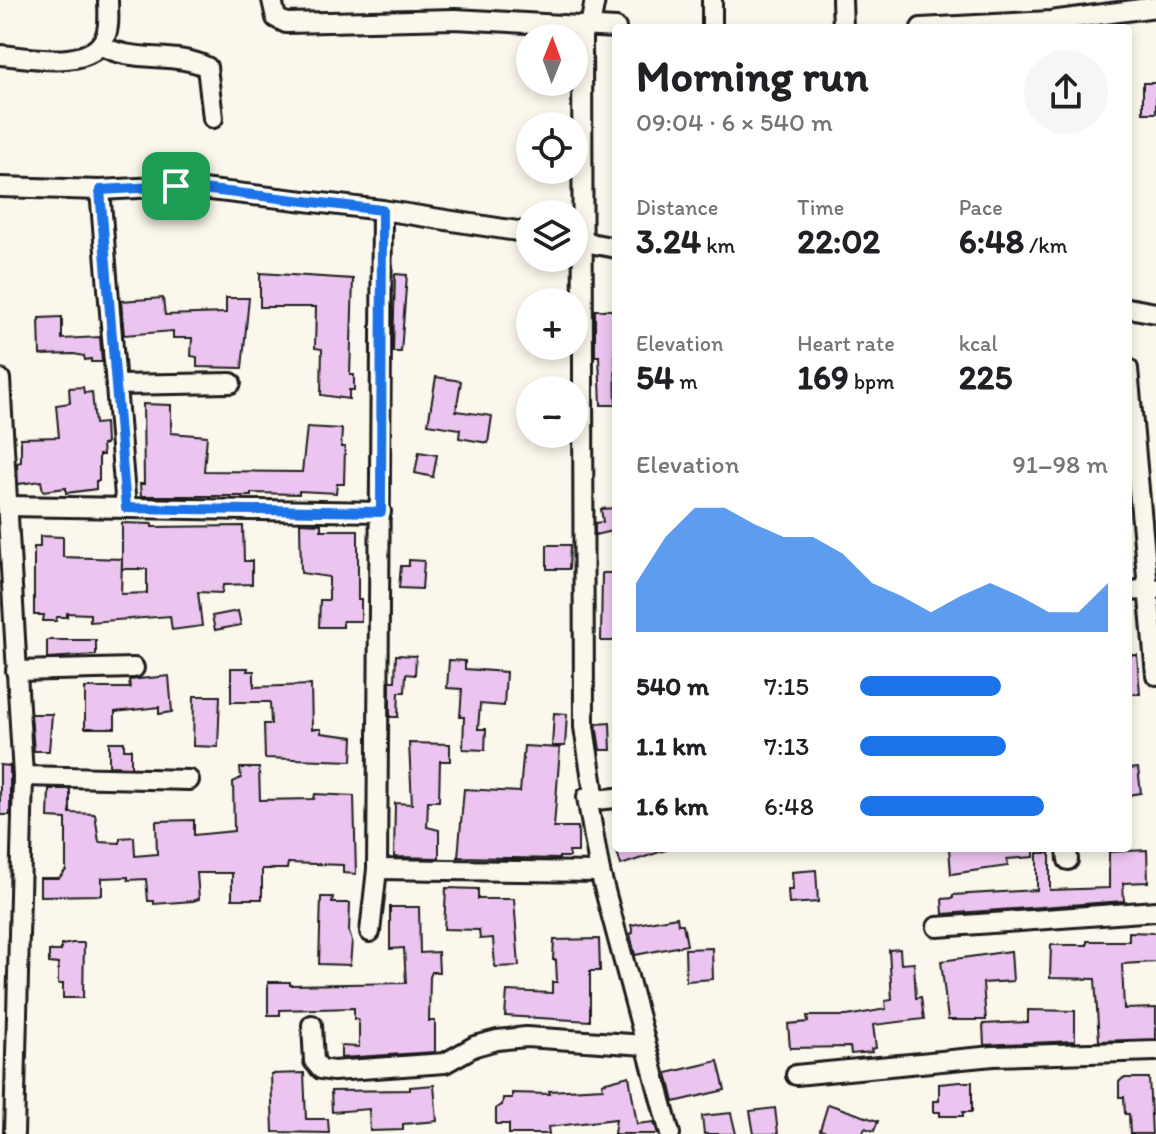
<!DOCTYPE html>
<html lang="en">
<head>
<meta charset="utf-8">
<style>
	:root { --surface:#fff; --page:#f6f6f6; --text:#202124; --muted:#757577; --accent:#1a73e8 }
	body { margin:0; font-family:Itim,sans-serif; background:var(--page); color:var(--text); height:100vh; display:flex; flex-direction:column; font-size:30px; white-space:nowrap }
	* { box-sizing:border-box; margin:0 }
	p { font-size:26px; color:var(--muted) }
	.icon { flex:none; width:44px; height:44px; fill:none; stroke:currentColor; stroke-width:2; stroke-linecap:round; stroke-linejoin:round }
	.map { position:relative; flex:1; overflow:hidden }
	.side { position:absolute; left:612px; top:24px; width:520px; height:828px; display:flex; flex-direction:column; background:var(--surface); border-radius:8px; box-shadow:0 4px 12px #0003 }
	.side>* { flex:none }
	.needle { width:52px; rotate:1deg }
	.buttons { position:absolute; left:516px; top:24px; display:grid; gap:16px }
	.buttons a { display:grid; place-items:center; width:72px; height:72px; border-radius:50%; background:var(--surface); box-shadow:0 4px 12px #0003; font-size:40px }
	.pin { position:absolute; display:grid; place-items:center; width:68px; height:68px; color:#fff; margin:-34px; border-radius:16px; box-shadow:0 4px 12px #0006 }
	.round { display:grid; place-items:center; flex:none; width:84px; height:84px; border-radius:42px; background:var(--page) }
	.overview { display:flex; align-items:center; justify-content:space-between; height:136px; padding:0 24px }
	h1 { font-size:44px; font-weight:800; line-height:60px }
	.stats { display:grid; grid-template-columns:repeat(3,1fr); gap:12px; height:136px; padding:8px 24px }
	.stats div { display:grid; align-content:center }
	.stats b { font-size:34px; font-weight:800 }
	.stats small { font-size:22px; font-weight:400 }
	.stats p { font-size:22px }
	.chart { height:224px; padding:16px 24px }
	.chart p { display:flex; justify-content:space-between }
	.chart svg { width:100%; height:144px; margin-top:8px; fill:var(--accent); opacity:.7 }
	ul { padding:0 24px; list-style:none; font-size:26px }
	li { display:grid; grid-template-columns:128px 96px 1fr; align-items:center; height:60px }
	li i { height:20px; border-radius:10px; background:var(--accent) }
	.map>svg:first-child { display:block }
</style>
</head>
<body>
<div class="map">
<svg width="1156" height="1134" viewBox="0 0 1156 1134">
	<rect width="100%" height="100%" fill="#fbf7ec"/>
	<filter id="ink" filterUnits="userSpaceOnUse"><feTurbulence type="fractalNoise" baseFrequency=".0125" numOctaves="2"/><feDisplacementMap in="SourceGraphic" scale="16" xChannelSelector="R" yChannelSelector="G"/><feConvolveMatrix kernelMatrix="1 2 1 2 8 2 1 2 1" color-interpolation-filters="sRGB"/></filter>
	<g filter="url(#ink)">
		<g fill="#ebc5ef" stroke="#1c1c1c" stroke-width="2">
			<rect x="1143" y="83" width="13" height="30"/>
			<path d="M260 273 353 279 350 375H354V390H349V399L321 395 322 349 315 348 316 307H260Z"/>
			<path d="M395 274 407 275 401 352H393Z"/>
			<path d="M163 298 165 315 226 313V298H249L242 368 197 367V357L191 356 192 338H173V331L124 335 121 301Z"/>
			<path d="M595 310H614L616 405H601L599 356H595Z"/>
			<path d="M62 317V339L100 337 102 362H91V359L85 360 84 356 74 354 40 355 39 318Z"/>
			<path d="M436 377 461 381 456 411 492 416 488 443 459 438 460 429 428 424Z"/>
			<path d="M83 387 84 393 92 392 95 424 105 423 106 444 102 445 103 455H99V481H96V489L66 493V488L43 491 41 481 18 484 17 463 21 462V438L59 437 56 405 70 403 69 388Z"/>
			<path d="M143 404 171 405V433L207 436 204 471 302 472 307 427 342 429 341 447H345L344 484H337L336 493 299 491V494L251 493V496H141L140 484H144Z"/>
			<path d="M419 452 437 455 433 477 415 473Z"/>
			<path d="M616 508V530L595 535V523L603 522 601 509Z"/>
			<path d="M122 523 152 524V527L243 526 244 561H252V584L223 585 222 593 198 592 202 626 172 630 170 616 90 622V614L67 613V617H57L56 621H43L44 615H34V547H40V536L63 537V557L122 559 121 594 147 593V569H122Z"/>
			<path d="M300 523 321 524V530H358V600H361V621H343V627H319L320 600H329V577L301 573Z"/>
			<path d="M547 545H570L569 569H547Z"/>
			<path d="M409 560 424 561 422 589 399 588 401 566H409Z"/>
			<path d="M602 573H616L615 641H601Z"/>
			<path d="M238 611 241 625 215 630 212 616Z"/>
			<path d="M47 640H96V655L47 658Z"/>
			<path d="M396 655 416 656 415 675 406 674 405 692H399L398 717H390V681H395Z"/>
			<path d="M1128 655H1137L1140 694H1128Z"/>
			<path d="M449 660 465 661V669L506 672 504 706 480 704 478 729H486L485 750 463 749 464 717H460L462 689 447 688Z"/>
			<path d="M231 668H248L247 671H254V687L311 685 312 729H321V733L353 737 352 761 265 758 264 724H271L270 702H231Z"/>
			<path d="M169 676 172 712 159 714V707L115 712V728H85V688H130L129 680Z"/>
			<path d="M194 696H220L218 747 193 746Z"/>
			<path d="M554 713 567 714 565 746H552Z"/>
			<path d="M31 714H52L49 751H34Z"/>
			<path d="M610 723 611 750H600L596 724Z"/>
			<path d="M109 742H124V749H131V767L109 766Z"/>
			<path d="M409 743 450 744V761H440L439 801H428L427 827 439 830V858L394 857 395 803 412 804Z"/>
			<path d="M524 746 560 748 554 827H578V852H569L570 857H559V859L458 857 464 789 520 792Z"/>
			<path d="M0 765 10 766V815H0Z"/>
			<path d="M240 768H259L260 800 314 799 315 794 354 796 356 874 343 873V865L288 863 287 869H262V899H232V873H197L199 899 193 901 154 904V901H148L146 879 128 880V877L102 878V895L40 896V878H59L66 870V819L48 818 49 789H70V813L95 814 99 842 120 843V838L134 837 135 856 157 854 156 821 194 820V835L234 831 233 782 241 778Z"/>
			<path d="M1138 768 1141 793 1128 795V769Z"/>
			<path d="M616 848H665L666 850 621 865Z"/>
			<path d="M949 848H1034V857L1007 859 1008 866 951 874Z"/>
			<path d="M1147 850 1148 882 1123 883 1124 901 943 914 942 899 953 898V895L1037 890V853H1050V890L1109 888V852Z"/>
			<path d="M816 870 818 902 789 904 788 890H793L792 872Z"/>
			<path d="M446 888 478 889V899H514L519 966 495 967 493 938 480 939 479 930 444 929Z"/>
			<path d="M321 897H333L332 903H350L349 932 352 941 350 965 319 964Z"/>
			<path d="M390 907H419L420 953 438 952 439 972H432L430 977 429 1021H435V1052L341 1058V1046L359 1047V1025L358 1019H354V1008L280 1010V1015H268V982H290V985L406 983 404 948 390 949Z"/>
			<path d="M677 917 678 924H683L687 945 635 955 630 934 633 933 631 925Z"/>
			<path d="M1129 932 1156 933V962L1122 964 1124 1009 1156 1008V1039L1099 1041 1095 979 1050 978 1051 945H1087V941H1129Z"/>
			<path d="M599 939 600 971H590V1021L505 1016 507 991 552 993V982H557L556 960H553L554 940Z"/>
			<path d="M73 943H84L83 998H63V984H58V964L49 963V951H61V945Z"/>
			<path d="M712 948 713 979 686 981 685 949Z"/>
			<path d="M900 949 901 964 914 963 916 998 921 997 924 1019 873 1025 876 1048 871 1049 872 1052 851 1054 850 1047 790 1048 788 1024 808 1022 807 1016H847L886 1009 885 1001 892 1000 889 950Z"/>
			<path d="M1011 951 1013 981 983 983 986 1020H948L941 961Z"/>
			<path d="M1028 1010 1075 1011V1041L984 1045 983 1024 1028 1022Z"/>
			<path d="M718 1061 725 1090 674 1102 667 1073Z"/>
			<path d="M304 1073 306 1119H328L329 1133 273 1132 271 1074Z"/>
			<path d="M629 1076 637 1124 654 1122 658 1134H614L616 1119 548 1127 549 1134H509V1124H496V1108L502 1105 503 1098H512V1093L550 1094 549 1091 603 1088 602 1083Z"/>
			<path d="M1123 1078H1149L1152 1134H1130L1129 1114H1125L1124 1097H1119V1082Z"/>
			<path d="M960 1082H972V1112H963V1116H940V1112H933V1101H939V1084Z"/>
			<path d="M434 1085 437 1121 403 1124V1130L370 1131 369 1109 332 1112 331 1091 410 1090V1087Z"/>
			<path d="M828 1104 878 1121 874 1131 865 1128 862 1134H833L820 1130Z"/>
			<path d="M775 1108 778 1134H754L750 1111Z"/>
			<path d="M731 1113 736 1134H704L702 1116Z"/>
		</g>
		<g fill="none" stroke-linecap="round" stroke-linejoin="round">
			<g stroke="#1c1c1c" stroke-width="24">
				<g id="minor">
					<path d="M272 0 276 18 286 23 455 19 616 28"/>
					<path d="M595 0 591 21 582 27 584 727 595 800 587 797 600 872 670 1134"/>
					<path d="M842 0 843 28"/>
					<path d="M712 28V0"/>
					<path d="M921 28 1051 21 1156 7"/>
					<path d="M100 45C133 64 174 51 207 67L213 118"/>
					<path d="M0 55C29 57 91 71 105 37 110 27 108 11 108 0"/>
					<path d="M0 187 100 190 176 186 382 210 530 233"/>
					<path d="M100 190 126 508"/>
					<path d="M574 240 616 248"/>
					<path d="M1128 308 1156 313"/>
					<path d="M1128 369 1156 675"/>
					<path d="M0 379 23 776 14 1134"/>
					<path d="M116 385 231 383"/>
					<path d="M7 506 381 512"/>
					<path d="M1128 591 1156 589"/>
					<path d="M16 671 134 668"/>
					<path d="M23 776 189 780"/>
					<path d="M595 800 616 798"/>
					<path d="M1067 848 1068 860"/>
					<path d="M377 869 600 872"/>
					<path d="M937 927 1156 911"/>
					<path d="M370 932 377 869 382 210"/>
					<path d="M312 1025 314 1061 321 1069 333 1071 445 1063 475 1046 497 1040 526 1037 645 1045"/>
					<path d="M796 1075 993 1056 1156 1051"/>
				</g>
			</g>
			<use href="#minor" stroke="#fbf7ec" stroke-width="18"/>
		</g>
	</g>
	<g fill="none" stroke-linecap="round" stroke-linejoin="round" filter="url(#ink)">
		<g stroke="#fff" stroke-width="16">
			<path id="route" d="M176 186 382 210 381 512 126 508 100 190Z"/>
		</g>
		<use href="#route" stroke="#1a73e8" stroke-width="10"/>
	</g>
</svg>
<div class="buttons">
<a><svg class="needle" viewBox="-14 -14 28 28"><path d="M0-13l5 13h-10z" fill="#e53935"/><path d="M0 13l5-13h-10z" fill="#757577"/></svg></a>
<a><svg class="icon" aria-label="locate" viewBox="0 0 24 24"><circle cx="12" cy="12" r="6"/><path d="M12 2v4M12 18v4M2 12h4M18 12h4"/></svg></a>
<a><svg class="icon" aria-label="layers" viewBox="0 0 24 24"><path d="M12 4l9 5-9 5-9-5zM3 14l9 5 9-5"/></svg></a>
<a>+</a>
<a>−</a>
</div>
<div class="pin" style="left:176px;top:186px;background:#1e9e55"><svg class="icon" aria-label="arrive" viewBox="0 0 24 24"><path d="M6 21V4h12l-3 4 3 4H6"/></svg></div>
<section class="side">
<div class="overview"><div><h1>Morning run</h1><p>09:04 · 6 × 540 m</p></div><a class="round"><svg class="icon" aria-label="share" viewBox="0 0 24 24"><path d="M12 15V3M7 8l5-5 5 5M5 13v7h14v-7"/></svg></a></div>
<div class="stats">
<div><p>Distance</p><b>3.24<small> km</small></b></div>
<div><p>Time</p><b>22:02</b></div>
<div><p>Pace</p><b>6:48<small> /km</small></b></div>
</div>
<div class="stats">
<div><p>Elevation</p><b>54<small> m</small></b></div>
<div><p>Heart rate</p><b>169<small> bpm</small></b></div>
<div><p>kcal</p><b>225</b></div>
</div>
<div class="chart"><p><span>Elevation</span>91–98 m</p>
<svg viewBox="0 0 160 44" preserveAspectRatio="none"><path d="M0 44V29L10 15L20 6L30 6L40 11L50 15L60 15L70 20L80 29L90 33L100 38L110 33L120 29L130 33L140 38L150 38L160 29V44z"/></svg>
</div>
<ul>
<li><b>540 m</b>7:15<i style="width:57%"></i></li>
<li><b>1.1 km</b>7:13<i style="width:59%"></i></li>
<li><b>1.6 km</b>6:48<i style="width:74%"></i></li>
</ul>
</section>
</div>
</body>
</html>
